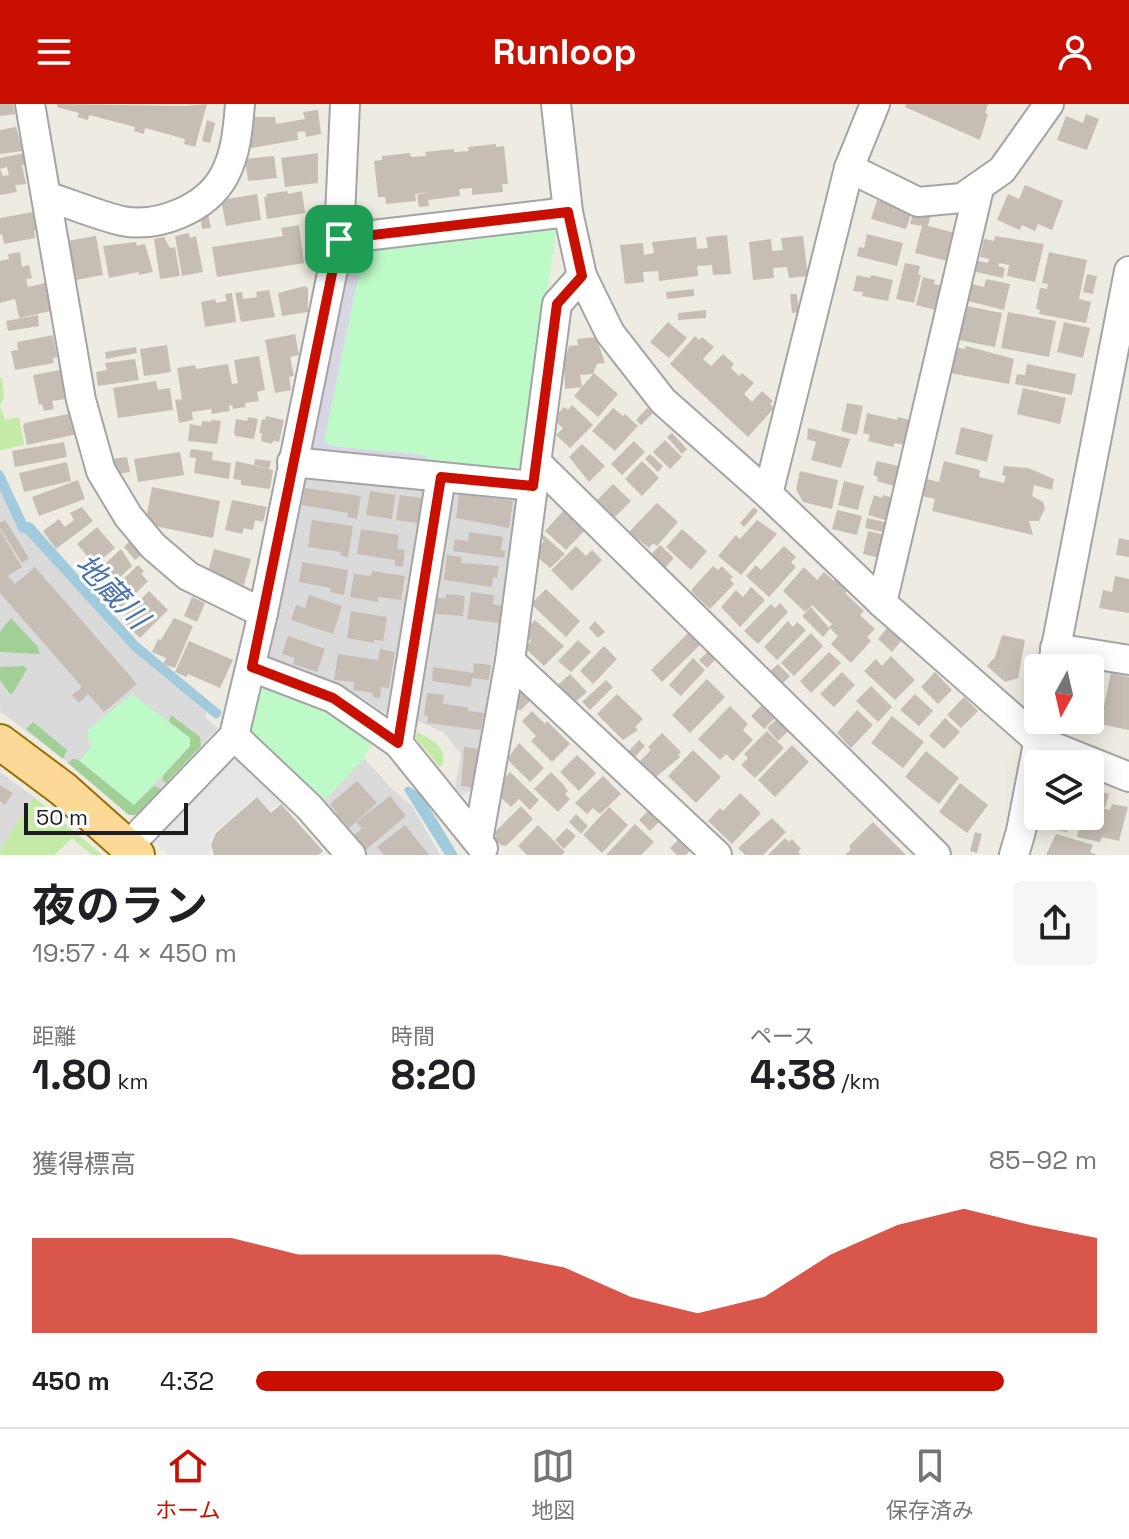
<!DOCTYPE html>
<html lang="ja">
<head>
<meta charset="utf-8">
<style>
	:root { --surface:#fff; --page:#f6f6f6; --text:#202124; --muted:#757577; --line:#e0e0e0; --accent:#c90f00 }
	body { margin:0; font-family:"Space Grotesk","Noto Sans JP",sans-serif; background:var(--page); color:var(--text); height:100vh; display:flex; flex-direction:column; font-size:30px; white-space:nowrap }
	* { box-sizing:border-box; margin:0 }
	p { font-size:26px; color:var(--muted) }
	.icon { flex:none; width:44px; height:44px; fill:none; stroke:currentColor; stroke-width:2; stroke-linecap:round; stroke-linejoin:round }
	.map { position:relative; height:751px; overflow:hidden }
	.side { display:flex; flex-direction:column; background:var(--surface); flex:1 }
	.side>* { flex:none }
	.needle { width:52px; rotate:188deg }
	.buttons { position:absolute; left:1024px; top:550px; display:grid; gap:16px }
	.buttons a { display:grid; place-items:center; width:80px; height:80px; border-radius:8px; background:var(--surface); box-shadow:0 4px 20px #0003; font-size:40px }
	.scale { position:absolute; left:24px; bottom:20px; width:164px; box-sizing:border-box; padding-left:8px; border:4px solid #1d1d1d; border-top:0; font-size:22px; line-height:28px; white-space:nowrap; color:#1d1d1d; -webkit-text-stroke:6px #fff; paint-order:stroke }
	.pin { position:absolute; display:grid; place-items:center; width:68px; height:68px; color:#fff; margin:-34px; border-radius:16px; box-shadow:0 4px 12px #0006 }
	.round { display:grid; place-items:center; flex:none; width:84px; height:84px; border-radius:8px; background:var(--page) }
	.headline { display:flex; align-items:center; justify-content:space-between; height:136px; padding:0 32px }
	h1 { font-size:44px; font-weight:700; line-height:60px }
	.figures { display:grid; grid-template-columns:repeat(3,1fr); gap:12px; height:136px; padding:8px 32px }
	.figures div { display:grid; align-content:center }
	.figures b { font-size:40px; font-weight:700 }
	.figures small { font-size:22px; font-weight:400 }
	.figures p { font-size:22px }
	.chart { height:224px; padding:16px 32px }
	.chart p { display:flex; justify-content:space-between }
	.chart svg { width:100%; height:144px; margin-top:8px; fill:var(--accent); opacity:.7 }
	ul { padding:0 32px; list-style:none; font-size:26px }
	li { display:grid; grid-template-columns:128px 96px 1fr; align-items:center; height:60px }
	li i { height:20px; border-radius:10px; background:var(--accent) }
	header { display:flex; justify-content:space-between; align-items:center; height:104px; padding:0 32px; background:var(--accent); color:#fff; font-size:36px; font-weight:700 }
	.tabs { display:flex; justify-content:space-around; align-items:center; height:112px; border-top:2px solid var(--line); background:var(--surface); font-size:22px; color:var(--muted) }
	.tabs a { display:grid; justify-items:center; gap:4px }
	.tabs .on { color:var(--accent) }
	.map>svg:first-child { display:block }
</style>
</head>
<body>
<header><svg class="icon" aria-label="menu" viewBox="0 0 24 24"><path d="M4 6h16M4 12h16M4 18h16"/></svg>Runloop<svg class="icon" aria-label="person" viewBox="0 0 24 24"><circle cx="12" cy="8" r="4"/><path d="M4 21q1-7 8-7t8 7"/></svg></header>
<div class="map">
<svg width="1129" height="751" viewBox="0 0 1129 751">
	<rect width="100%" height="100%" fill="#eeebe2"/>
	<g fill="#dbdada">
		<path d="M310 368 427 385 396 605 385 609 361 593 272 556 265 549 300 376Z"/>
		<path d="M0 378 24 428 28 429 132 544 207 609 205 614 218 624 136 711H129L66 657 0 607Z"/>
		<path d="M447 379 518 393 474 685 462 691 455 683 461 650 444 629 414 615Z"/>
		<path d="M364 654 392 685 412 702 440 751H360L318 703Z"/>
		<path d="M0 668 34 693 0 746Z"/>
	</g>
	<g fill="#c3eaa6">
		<path d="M0 274H2L4 294 0 302 5 316 19 313 24 341 0 346Z"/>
		<path d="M418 628C432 637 447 642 443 660L440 663 415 633Z"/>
		<path d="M34 693 102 751H92L72 734 54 751H0V746Z"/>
	</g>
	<g fill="#a2cf96">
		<path d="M11 514 37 542 40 550 0 548V528Z"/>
		<path d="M24 562 27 565 13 589 10 590 0 576V563Z"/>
		<path d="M171 611 200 633 201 642 166 679 162 676 163 672 190 642V634L169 618Z"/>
		<path d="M33 618 67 646 63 655 26 625Z"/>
		<path d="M72 655H77L134 701 154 682 161 685 136 711H129L68 659Z"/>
	</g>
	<g fill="#bdfac7">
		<path d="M551 121 556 127 524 360 512 366 431 358 424 351 331 342 324 337 365 141Z"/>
		<path d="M268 581 331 608 374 635 364 654 318 703 247 629 256 588Z"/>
		<path d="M132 590 190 634V642L134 701 80 657 91 642 87 632 88 626Z"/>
	</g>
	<path fill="#e5e5e5" d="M239 653 282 697 270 706 256 692 214 728 209 736 210 751H169L157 739V730L229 654Z"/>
	<path fill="#d7d6e4" d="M365 141 324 337 331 342 424 351 431 358 313 351 307 344 346 154 358 142Z"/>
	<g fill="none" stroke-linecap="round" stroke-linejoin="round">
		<g stroke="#a1cbdd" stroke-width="7">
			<path d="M0 370 24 421 30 422 136 541 218 609 216 611 134 543 28 427 22 425 0 378"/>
			<path d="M449 751 408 686 419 693 454 751"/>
		</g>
	</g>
	<g fill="#c6beb5">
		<path d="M0 0H13L15 10 0 12Z"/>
		<path d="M57 0 185 2 207 0 195 43 184 40 185 35 145 24 144 30 134 27 135 23 89 11 88 16 77 13 79 9 57 3Z"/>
		<path d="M906 0H988L985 9 988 10 980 36 905 3Z"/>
		<path d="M318 6 321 30 306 33 305 27 297 28 298 36 251 44 247 19 254 18V13H275L276 20 305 15 303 8Z"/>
		<path d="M1086 10 1099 15 1087 46 1057 36 1066 12 1083 19Z"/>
		<path d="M207 16 215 19 210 39 202 37Z"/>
		<path d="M16 23 23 47 0 50V26Z"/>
		<path d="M496 40V43L504 42 508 80H502L503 88 472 91V84L459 85 460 92 428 96 429 102 419 103 417 91 428 88 415 90 416 97 386 100 385 93H378L374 57 382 56V52L410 49 411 53 426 52 425 48 454 45V48L469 47 468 43Z"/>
		<path d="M26 49 27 60 22 61 26 80 15 81 17 88 0 91V65L3 72 9 71 7 63 0 65V54Z"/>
		<path d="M318 49V79L285 83 281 54Z"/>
		<path d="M274 52 277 74 248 77 245 55Z"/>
		<path d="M1025 81 1063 97 1052 126 1038 120 1035 127 1022 121 1020 126 997 116 1008 90 1019 95Z"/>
		<path d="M287 87 288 90 302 87 305 109 267 115 264 93H267L266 90Z"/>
		<path d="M257 90 261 116 226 122 221 96Z"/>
		<path d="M877 96 912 107 906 125 871 115Z"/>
		<path d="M914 105 931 109 928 122 955 129 952 158 915 149 922 122 910 120Z"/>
		<path d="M33 108 37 126 34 127 35 134 4 140 2 130 0 131V114Z"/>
		<path d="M208 109 211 124 202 125 200 110Z"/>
		<path d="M299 121 304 159 217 173 212 143 283 132 281 124Z"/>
		<path d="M189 129 190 134 196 132 203 168 182 172 175 132Z"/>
		<path d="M867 130 903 139 897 162 857 152 859 143 864 144Z"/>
		<path d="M727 131 731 170 713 171 712 161 697 162 698 172 659 177 658 167 643 168 644 178 625 180 620 141 643 139 644 151 654 149 652 138 696 133 697 145 708 144 706 133Z"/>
		<path d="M96 132 103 171 76 176 75 169H72L66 137Z"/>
		<path d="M803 132 808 172 789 174 787 163 773 164 774 174 753 176 749 138 771 135 772 147 783 146 781 134Z"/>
		<path d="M995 132 1044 140 1035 178 1007 172 1009 161 999 159 998 162 1005 164 1003 174 972 167 975 156 988 159 989 155 980 153 984 135 994 137Z"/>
		<path d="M164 133 170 144 175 143 180 172 160 175 154 135Z"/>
		<path d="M136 138 137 142 145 140 153 168 139 171V168L109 174 103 142Z"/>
		<path d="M20 148 22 163 29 161 32 174 26 175 28 183 45 179 51 207 19 214 15 195 0 199V157L9 155 8 150Z"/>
		<path d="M1049 148 1087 156 1079 195 1091 198 1086 219 1039 210 1040 206 1036 205 1040 184 1047 185 1048 180 1042 179Z"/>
		<path d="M905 159 920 162 918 170 921 171 914 199 896 195Z"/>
		<path d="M1087 170 1097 172 1093 190 1083 188Z"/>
		<path d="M857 171 870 174 871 171 893 176 888 197 862 192 863 188 853 187Z"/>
		<path d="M923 173 935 176 934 180 945 183 940 207 916 201Z"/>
		<path d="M986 175 1010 180 1004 206 964 196 968 179 984 183Z"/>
		<path d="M305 182 308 184V208L282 212 278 189Z"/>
		<path d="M694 185V192L667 195 666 188Z"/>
		<path d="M269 186 275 213 241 218 235 189 242 188 243 195 257 193 256 188Z"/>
		<path d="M232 189 236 218 205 223 201 198 215 195 216 199 227 197 225 190Z"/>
		<path d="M790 190H797L799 208 792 209Z"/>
		<path d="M966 202 1002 209 995 243 959 236Z"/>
		<path d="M706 206V214L678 216V209Z"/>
		<path d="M1008 208 1056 217 1049 253 1001 244Z"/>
		<path d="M38 211 39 222 8 227 6 217Z"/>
		<path d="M668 218 687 234 669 254 650 238Z"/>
		<path d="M1064 218 1090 224 1083 254 1057 248Z"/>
		<path d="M295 230 299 251 290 253 294 272 289 273 291 286 275 289 265 236Z"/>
		<path d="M53 231 57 253 53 254 54 259 15 266 11 247 18 246 17 238Z"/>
		<path d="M695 232 699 236 702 233 714 243 703 255 711 262 723 250 734 260 731 264 739 272 742 269 754 279 744 290 752 298 762 287 773 297 770 300 774 304 748 333 670 260Z"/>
		<path d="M596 233 605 259 597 260 593 270 580 271 582 283 565 285 564 259 569 242 578 241 577 235Z"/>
		<path d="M167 241 171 268 144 272 140 245Z"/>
		<path d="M966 242 1014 255 1009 280 950 269 954 243 965 245Z"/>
		<path d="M136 243 137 249 106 255 105 248Z"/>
		<path d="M259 252 265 286 257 288 259 297 245 299 246 303 233 305 232 301 229 302 230 307 212 310 211 305 192 308 193 316 179 319 175 296 182 295 177 264 195 261 196 265 228 260 232 280 238 279 234 256Z"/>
		<path d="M135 255 139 276 98 282 96 268 107 266 105 259Z"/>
		<path d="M1027 260 1076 270 1072 291 1015 280 1017 270 1025 271Z"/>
		<path d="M60 266 66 295 52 297 54 305 44 307 42 300 39 301 33 271Z"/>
		<path d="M594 269 618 290 598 313 574 292Z"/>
		<path d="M156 277 158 286 170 284 173 306 118 314 113 284Z"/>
		<path d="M1023 284 1066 294 1060 320 1017 310Z"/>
		<path d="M847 299 863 302 857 331 841 327Z"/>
		<path d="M572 301 593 321 570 344 556 331 563 324 553 315 564 303 568 306Z"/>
		<path d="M71 304 77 330 27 341 23 322 25 319 68 310 67 305Z"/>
		<path d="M613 304 623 312 625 310 638 322 615 347 592 327Z"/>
		<path d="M647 304 653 309 641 321 636 316Z"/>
		<path d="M867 309 897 316 898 313 914 317 908 342 895 339 893 343 868 337 870 331 863 329Z"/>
		<path d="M266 312 284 316 279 338 273 337 272 340 261 337 262 329H259L262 315 265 316Z"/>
		<path d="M248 313 258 315 254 335 235 332 234 328 236 315 247 317Z"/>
		<path d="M211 316 221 317 217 340 188 337 190 320 201 322 202 317 211 318Z"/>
		<path d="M961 323 993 331 987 358 955 350Z"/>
		<path d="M808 324 850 335 841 364 811 356 816 338 807 335Z"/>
		<path d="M672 329 687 345 682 350 667 333Z"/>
		<path d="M665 336 682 353 670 365 653 348Z"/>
		<path d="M634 337 645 348 622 371 611 360Z"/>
		<path d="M64 338 67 353 15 363 12 347Z"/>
		<path d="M582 340 605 362 589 378 569 353Z"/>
		<path d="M191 345 213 348 212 356 231 359 229 375 194 369 196 354 189 353Z"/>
		<path d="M180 348 184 371 138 378 134 355Z"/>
		<path d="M650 350 663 362 658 368 645 355Z"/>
		<path d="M127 353 130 368 116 370 113 355Z"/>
		<path d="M255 355 271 357 269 365 254 361Z"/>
		<path d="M236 357 273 366 270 385 241 381V376L233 375Z"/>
		<path d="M642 357 659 374 642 392 625 375Z"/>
		<path d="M877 357 907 364 901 384 877 377 878 373 873 371Z"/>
		<path d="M944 357 980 366 979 373 1004 379 1006 372 1002 371 1004 362 1028 364 1054 375 1052 386 1034 381 1032 392 1043 398 1045 405 1039 417H1029L1033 431 932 407 935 395 918 391 922 374 939 378Z"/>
		<path d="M67 358 71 377 24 388 19 369Z"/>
		<path d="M800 367 838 376 832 405 803 398 796 385Z"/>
		<path d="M78 376 85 395 39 412 32 393Z"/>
		<path d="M844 377 864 382 858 406 838 401Z"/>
		<path d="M613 380 631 397 612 416 594 399Z"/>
		<path d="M152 383 220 397 213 434 145 420Z"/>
		<path d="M305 384 361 392 357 415 347 413 348 409 302 401Z"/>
		<path d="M370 387 395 391 392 415 366 411Z"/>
		<path d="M459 390 513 397 509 424 456 414Z"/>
		<path d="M400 391 422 394 418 419 396 416Z"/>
		<path d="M874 391 882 394 883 391 898 395 892 418 868 411Z"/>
		<path d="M232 396 267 403 263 418 255 416 253 426 244 424 242 430 225 426Z"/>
		<path d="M657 399 678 418 657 442 653 439 649 444 629 428Z"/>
		<path d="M82 403 93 417 56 445 43 427 59 415 65 423 74 416 70 409Z"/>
		<path d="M754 403 758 407 744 423 740 419Z"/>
		<path d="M565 405 586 425 566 446 545 427Z"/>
		<path d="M837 406 862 412 857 431 832 425Z"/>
		<path d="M867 414 889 419 887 429 865 424Z"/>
		<path d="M5 416 29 454 22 459 0 424V419Z"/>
		<path d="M312 416 353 422 348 453 340 452 341 448 308 443Z"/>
		<path d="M757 416 777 430 741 471 718 452 736 431 740 435Z"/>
		<path d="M97 423 115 444 95 461 77 440Z"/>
		<path d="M361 425 399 431 397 445 405 446 403 463 395 462V456L357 450Z"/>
		<path d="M682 425 707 447 691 466 666 443Z"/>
		<path d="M0 426 22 463 8 472 15 480 35 463 137 580 104 608 88 590 79 599 72 591 82 583 0 489Z"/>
		<path d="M868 427 889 432 884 455 863 450Z"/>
		<path d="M469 428 503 433 501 446 505 447 504 454 453 447 455 435 468 437Z"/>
		<path d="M541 429 565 450 550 464 533 449 544 437 539 432Z"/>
		<path d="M1119 434 1129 436V453L1116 451Z"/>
		<path d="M130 437 141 451 135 456 124 443Z"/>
		<path d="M660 441 674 454 663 466 649 453Z"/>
		<path d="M576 442 586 452 592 446 602 456 572 487 551 466Z"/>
		<path d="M784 442 796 453 791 458 796 463 769 493 746 472 756 461 761 466Z"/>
		<path d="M121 445 132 462 104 488 90 474Z"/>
		<path d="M214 445 251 455 244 481 207 471Z"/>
		<path d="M447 451 462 453 461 459 499 462 497 474 493 473 492 483 444 476Z"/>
		<path d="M302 458 348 466 344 491 330 488 331 484 299 478Z"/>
		<path d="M138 461 144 467 141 470 148 477 119 506 108 490Z"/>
		<path d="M713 462 718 466 722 462 733 473 730 475 734 480 710 505 692 488V485Z"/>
		<path d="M804 463 817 476 824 468 834 477 836 475 848 486 845 489 864 507 860 511 875 525 867 533 871 537 851 559 831 540 838 532 829 523 832 520 812 501 805 508 783 487Z"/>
		<path d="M372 467 405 472 401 496 378 493V498L350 493 354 470 371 472Z"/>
		<path d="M1115 472 1129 475V509L1099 504 1103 486 1112 488Z"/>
		<path d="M751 483 765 496 740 523 721 503 736 486 743 493Z"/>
		<path d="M546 485 580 517 566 533 531 500Z"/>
		<path d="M149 487 168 506 140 534 121 515Z"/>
		<path d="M471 488 494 491 493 500 502 502 499 519 467 515Z"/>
		<path d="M446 490 465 492 463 512 436 510 437 494H446Z"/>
		<path d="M309 491 342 502 333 530 291 516 296 501 305 504Z"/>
		<path d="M192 493 205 499 197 518 184 512Z"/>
		<path d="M780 499 788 508 758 540 744 527 771 500 775 504Z"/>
		<path d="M811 503 830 525 823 533 802 512Z"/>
		<path d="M351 507 387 513 383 537 374 536V539L347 534Z"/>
		<path d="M174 514 193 522 175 564 163 560 166 554 152 548 158 535 161 536Z"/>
		<path d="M535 516 564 542 544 562 525 544 531 537 522 529Z"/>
		<path d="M595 517 605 528 598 534 589 524Z"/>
		<path d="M788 517 793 523 797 518 806 526 777 556 764 543Z"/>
		<path d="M888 523 902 536 892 548 878 535Z"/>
		<path d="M689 528 701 540 662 578 651 566Z"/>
		<path d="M811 529 823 542 794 572 781 559Z"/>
		<path d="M1002 531 1025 536 1018 574 1005 578 987 562 995 553Z"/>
		<path d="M288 532 325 545 317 568 293 560 295 554 282 550Z"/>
		<path d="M578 536 591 548 571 568 558 557Z"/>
		<path d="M189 537 233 556 220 584 188 570 186 573 175 568Z"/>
		<path d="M604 542 617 555 593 580 580 567Z"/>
		<path d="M380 545 395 548 389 584 381 583 380 594 372 593 373 589 353 586 354 578 334 576 338 550 378 556Z"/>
		<path d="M709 547 717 554 707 564 699 556Z"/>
		<path d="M829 548 841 559 811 589 800 577Z"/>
		<path d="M891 552 915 576 895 596 864 567 876 555 882 562Z"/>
		<path d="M693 554 705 566 681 592 669 581Z"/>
		<path d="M474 559 491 561 489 576 472 574 471 583 432 577 433 563 473 569Z"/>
		<path d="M778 560 790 572 778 584 766 571Z"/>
		<path d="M842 568 855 581 834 603 820 590Z"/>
		<path d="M935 568 952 586 938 600 921 583Z"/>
		<path d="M1111 569 1129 573V626L1100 620Z"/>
		<path d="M570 570 587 588 574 599 558 581Z"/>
		<path d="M707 575 725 593 690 629 672 611Z"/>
		<path d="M606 576 613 583 590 606 582 598Z"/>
		<path d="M871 582 892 603 878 618 856 597Z"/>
		<path d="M525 584 534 593 520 607 512 599Z"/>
		<path d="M427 589 444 591 443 600 468 603V607L484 609 481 626 427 619 428 612 424 611Z"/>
		<path d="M617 590 643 615 635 623 638 626 623 636 597 610Z"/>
		<path d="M915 590 933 607 919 622 900 606Z"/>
		<path d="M964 593 978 607 961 624 947 611Z"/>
		<path d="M763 600 776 613 764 625 751 612Z"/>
		<path d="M730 602 748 620 743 626 753 636 733 657 726 650 720 656 698 635Z"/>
		<path d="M857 606 873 621 851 644 837 629Z"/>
		<path d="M532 607 545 620 547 617 570 640 552 658 531 637 536 632 522 617Z"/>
		<path d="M892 612 924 638 903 664 871 639Z"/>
		<path d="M778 614 789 626 778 637 767 624Z"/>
		<path d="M945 614 960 628 944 645 929 632Z"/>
		<path d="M767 627 784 644 755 674 741 661 748 654 744 650Z"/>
		<path d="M662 629 681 648 678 651 680 653 656 673 640 657 651 646 648 643Z"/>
		<path d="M639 636 645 642 634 654 628 648Z"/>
		<path d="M519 639 544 664 530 678 507 655Z"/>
		<path d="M792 641 809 658 775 693 758 676Z"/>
		<path d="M464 643 480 645 474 684 461 682Z"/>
		<path d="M693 646 721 673 696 699 668 672Z"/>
		<path d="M926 647 959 674 939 700 905 673Z"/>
		<path d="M577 651 596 669 579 687 560 668Z"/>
		<path d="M510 668 539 696 530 706 519 695 511 703 496 689V682Z"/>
		<path d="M551 668 563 680 568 687 565 690 570 695 558 708 534 685Z"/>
		<path d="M603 672 621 690 600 710 593 704 587 710 575 699Z"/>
		<path d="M357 677 377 699 347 726 334 712 337 709 330 700Z"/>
		<path d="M960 679 988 701 967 729 939 708Z"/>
		<path d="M0 681 13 689 5 701 0 697Z"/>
		<path d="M1090 684 1109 690 1105 704 1090 700Z"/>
		<path d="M740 689 761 709 732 740 708 717 720 704 723 707Z"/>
		<path d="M390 692 406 712 362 749 350 734 362 725 356 718Z"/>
		<path d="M257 693 271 709 281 700 323 747 318 751H214L211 741 216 729Z"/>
		<path d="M1112 700 1128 703 1119 737 1102 733 1100 738 1077 733 1082 712H1090V701L1110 706Z"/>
		<path d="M521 702 533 715 506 742 501 741 494 734 496 732 494 729Z"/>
		<path d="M609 703 628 721 602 749 583 731Z"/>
		<path d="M650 705 661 716 650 727 639 716Z"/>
		<path d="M576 710 588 722 581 730 569 718Z"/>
		<path d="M1051 712H1080L1079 721 1069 719 1067 728 1049 725Z"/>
		<path d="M772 714 786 728 763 751H745L738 744Z"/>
		<path d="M873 718 906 751H845L851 745 849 742Z"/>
		<path d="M635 720 654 738 641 751H606Z"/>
		<path d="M405 721 429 751H384L377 743Z"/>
		<path d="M538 721 565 748 562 751H527L518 742Z"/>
		<path d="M567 724 576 732 564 745 555 736Z"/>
		<path d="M975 728 982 730 977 749 970 747Z"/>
		<path d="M1056 730 1093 741 1090 748 1097 751H1046Z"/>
		<path d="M680 734 691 745 686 751H677L670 744Z"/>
		<path d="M785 734 789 738 792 735 801 745 798 748 801 751H768Z"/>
	</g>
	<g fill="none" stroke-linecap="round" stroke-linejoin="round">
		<g stroke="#a4a4a4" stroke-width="32">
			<g id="minor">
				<path d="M30 0 81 296 101 367 128 412 153 442 188 472 263 509"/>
				<path d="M556 0 568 108 582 172 610 229 663 297 768 390 882 499 1039 637 1129 673"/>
				<path d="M849 64 918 98 962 94 1002 66 1049 0"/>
				<path d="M46 92C71 100 97 111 122 117 158 124 206 105 224 72 236 50 238 25 240 0"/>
				<path d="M339 135 568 108"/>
				<path d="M292 358 533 382"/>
				<path d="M538 360 936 751"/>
				<path d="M768 390 849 64 875 0"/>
				<path d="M882 499 979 84"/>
				<path d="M1055 544 1129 556"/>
				<path d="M510 557 717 751"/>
				<path d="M252 563 333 594 398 639 483 744"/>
				<path d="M1052 564 1129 167"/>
				<path d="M234 632 309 703 351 751"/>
				<path d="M398 639 441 373"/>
				<path d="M478 736 510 557 557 200 582 172"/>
				<path d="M128 742 234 632 263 509 339 135 345 0"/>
				<path d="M1014 751 1021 727 1042 619"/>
			</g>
		</g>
		<g stroke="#956f00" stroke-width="38">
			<path id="major" d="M0 638 63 685 137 751"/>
		</g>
		<use href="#minor" stroke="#fff" stroke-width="28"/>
		<use href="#major" stroke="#fdd998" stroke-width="34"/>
	</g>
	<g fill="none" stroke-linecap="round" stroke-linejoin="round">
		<g stroke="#fff" stroke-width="16">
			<path id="route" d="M568 108 582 172 557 200 533 382 441 373 398 639 333 594 252 563 339 135Z"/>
		</g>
		<use href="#route" stroke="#c90f00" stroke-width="10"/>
	</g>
	<g text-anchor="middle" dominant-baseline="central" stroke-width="6" stroke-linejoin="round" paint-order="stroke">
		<g font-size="30" font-style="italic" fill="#4873ae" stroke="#fff">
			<text transform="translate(112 487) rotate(46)">地蔵川</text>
		</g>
	</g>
</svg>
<div class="buttons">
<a><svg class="needle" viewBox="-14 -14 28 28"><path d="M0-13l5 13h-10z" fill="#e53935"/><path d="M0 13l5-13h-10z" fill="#757577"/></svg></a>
<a><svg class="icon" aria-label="layers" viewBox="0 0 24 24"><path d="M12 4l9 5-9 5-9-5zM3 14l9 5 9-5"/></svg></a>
</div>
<div class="scale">50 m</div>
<div class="pin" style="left:339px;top:135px;background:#1e9e55"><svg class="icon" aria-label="arrive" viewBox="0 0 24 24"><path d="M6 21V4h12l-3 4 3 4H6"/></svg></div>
</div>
<section class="side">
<div class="headline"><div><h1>夜のラン</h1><p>19:57 · 4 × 450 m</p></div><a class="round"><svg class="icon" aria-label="share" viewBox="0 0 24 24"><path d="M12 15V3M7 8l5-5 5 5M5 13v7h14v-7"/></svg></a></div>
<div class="figures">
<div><p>距離</p><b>1.80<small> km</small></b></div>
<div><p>時間</p><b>8:20</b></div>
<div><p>ペース</p><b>4:38<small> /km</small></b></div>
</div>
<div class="chart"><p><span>獲得標高</span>85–92 m</p>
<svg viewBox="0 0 160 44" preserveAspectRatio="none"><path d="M0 44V15L10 15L20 15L30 15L40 20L50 20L60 20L70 20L80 24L90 33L100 38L110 33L120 20L130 11L140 6L150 11L160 15V44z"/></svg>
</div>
<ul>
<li><b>450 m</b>4:32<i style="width:89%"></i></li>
</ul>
</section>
<nav class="tabs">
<a class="on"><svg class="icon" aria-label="home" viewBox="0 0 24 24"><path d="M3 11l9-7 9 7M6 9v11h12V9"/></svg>ホーム</a>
<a><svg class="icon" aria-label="map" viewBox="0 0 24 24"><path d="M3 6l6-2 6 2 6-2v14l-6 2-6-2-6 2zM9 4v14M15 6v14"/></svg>地図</a>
<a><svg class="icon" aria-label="saved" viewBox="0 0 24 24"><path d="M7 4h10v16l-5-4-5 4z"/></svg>保存済み</a>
</nav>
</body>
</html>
